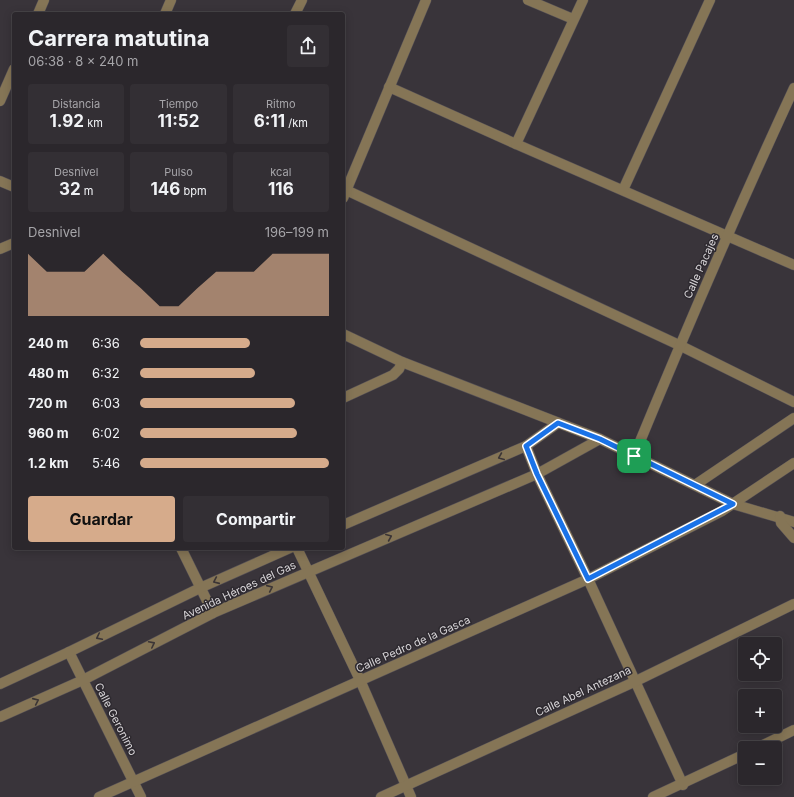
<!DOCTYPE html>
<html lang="es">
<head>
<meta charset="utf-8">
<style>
	:root { --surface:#2b272c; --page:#332f34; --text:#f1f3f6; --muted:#a6a5a9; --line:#474448; --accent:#d6ab8b }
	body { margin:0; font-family:Inter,sans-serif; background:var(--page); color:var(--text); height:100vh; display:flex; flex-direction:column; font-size:15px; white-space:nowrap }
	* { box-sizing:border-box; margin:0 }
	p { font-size:13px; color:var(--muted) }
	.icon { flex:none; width:22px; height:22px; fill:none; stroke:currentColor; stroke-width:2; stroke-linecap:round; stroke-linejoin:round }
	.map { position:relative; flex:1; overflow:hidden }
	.side { position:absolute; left:12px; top:12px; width:333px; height:538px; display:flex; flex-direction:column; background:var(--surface); border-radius:4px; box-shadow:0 2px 10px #0003,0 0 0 1px var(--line) }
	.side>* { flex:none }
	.tools { position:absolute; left:738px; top:637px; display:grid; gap:8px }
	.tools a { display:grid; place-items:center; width:44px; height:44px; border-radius:4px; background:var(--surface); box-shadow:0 2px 10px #0003,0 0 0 1px var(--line); font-size:20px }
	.pin { position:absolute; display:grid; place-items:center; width:34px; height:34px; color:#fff; margin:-17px; border-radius:8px; box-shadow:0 2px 6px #0006 }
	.round { display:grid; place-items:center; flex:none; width:42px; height:42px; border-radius:4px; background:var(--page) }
	.head { display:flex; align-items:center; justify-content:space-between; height:68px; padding:0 16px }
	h1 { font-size:22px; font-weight:700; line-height:30px }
	.stats { display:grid; grid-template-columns:repeat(3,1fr); gap:6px; height:68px; padding:4px 16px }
	.stats div { display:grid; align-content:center; border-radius:4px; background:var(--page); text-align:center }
	.stats b { font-size:17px; font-weight:700 }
	.stats small { font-size:11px; font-weight:400 }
	.stats p { font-size:11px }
	.chart { height:112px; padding:8px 16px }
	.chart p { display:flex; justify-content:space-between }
	.chart svg { width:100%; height:72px; margin-top:4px; fill:var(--accent); opacity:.7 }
	.cta { display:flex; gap:8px; margin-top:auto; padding:8px 16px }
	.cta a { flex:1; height:46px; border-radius:4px; background:var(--accent); color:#111; font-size:16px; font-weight:700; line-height:46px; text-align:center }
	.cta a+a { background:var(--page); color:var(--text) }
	ul { padding:0 16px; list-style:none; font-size:13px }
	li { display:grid; grid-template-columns:64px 48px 1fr; align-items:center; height:30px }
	li i { height:10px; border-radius:5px; background:var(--accent) }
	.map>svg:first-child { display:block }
</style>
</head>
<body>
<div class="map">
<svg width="794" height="797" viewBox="0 0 794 797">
	<rect width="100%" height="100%" fill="#39343a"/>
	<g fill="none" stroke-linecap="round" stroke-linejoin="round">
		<g stroke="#565156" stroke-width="11">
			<g id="minor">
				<path d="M528 0 573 19"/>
				<path d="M38 14 44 0"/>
				<path d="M165 14 171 0"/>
				<path d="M295 14 302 0"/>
				<path d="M389 87 516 144 794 265"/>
				<path d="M0 101 14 69"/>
				<path d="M516 144 583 0"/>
				<path d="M0 181 14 187"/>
				<path d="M346 190 679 345 794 402"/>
				<path d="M623 190 710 0"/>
				<path d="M343 198 426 0"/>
				<path d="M0 249 14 243"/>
				<path d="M343 334 402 362 600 439 733 504 794 522"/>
				<path d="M343 398 393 375 399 369 402 362"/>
				<path d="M526 446 537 474 588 579 683 785"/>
				<path d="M634 456C685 332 738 209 794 88"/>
				<path d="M695 485 794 418"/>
				<path d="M780 516 781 523 794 538"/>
				<path d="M343 525 526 446 558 423"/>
				<path d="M181 548 213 613"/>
				<path d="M297 548 360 680 411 797"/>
				<path d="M69 652 141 797"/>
				<path d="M0 684 69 652 200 588 290 548"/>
				<path d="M0 717 83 680 213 613 537 474 600 439"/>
				<path d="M757 748 794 730"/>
				<path d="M99 797 588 579 722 511 794 463"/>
				<path d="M381 797 634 682 794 604"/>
				<path d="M653 797 745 754"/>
			</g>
		</g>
		<use href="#minor" stroke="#857556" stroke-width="10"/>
	</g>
	<defs><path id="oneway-chevron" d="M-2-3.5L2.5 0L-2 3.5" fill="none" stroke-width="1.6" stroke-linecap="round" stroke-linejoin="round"/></defs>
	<g stroke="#3b3536">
		<use href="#oneway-chevron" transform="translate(501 457) rotate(157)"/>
		<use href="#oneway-chevron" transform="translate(389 537) rotate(-23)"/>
		<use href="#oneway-chevron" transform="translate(216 581) rotate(156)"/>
		<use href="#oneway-chevron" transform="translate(270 588) rotate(-24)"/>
		<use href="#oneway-chevron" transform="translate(99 637) rotate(154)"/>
		<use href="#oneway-chevron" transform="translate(152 644) rotate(-27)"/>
		<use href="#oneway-chevron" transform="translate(36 701) rotate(-24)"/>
	</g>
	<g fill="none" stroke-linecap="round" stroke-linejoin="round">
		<g stroke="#fff" stroke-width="8">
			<path id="route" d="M558 423 600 439 733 504 588 579 537 474 526 446Z"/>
		</g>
		<use href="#route" stroke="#1a73e8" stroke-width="5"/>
	</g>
	<g text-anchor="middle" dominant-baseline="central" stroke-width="3" stroke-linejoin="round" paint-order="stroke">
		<g font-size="11" fill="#d8d5d8" stroke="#2e2a30">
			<text transform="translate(701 266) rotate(-66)">Calle Pacajes</text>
			<text transform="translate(239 590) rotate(-25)">Avenida Héroes del Gas</text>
			<text transform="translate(413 644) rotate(-24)">Calle Pedro de la Gasca</text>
			<text transform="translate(583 691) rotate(-25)">Calle Abel Antezana</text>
			<text transform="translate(116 719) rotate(63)">Calle Geronimo</text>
		</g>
	</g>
</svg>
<div class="tools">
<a><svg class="icon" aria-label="locate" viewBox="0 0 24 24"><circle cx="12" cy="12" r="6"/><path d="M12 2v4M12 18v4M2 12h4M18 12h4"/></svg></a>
<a>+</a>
<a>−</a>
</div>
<div class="pin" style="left:634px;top:456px;background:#1e9e55"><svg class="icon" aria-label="arrive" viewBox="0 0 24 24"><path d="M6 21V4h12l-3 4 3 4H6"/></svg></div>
<section class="side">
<div class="head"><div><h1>Carrera matutina</h1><p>06:38 · 8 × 240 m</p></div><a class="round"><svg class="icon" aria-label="share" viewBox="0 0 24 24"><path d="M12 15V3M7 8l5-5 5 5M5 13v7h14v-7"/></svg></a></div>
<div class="stats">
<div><p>Distancia</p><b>1.92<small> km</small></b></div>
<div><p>Tiempo</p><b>11:52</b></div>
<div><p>Ritmo</p><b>6:11<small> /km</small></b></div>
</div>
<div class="stats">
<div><p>Desnivel</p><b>32<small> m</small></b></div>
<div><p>Pulso</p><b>146<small> bpm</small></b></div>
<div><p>kcal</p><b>116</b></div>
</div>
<div class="chart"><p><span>Desnivel</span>196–199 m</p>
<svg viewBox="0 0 160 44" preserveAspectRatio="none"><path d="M0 44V6L10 17L20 17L30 17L40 6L50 17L60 27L70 38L80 38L90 27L100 17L110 17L120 17L130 6L140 6L150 6L160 6V44z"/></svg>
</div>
<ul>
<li><b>240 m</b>6:36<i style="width:58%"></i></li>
<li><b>480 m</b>6:32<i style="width:61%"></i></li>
<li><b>720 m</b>6:03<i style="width:82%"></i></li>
<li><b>960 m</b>6:02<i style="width:83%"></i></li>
<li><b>1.2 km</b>5:46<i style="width:100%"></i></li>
</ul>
<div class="cta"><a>Guardar</a><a>Compartir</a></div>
</section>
</div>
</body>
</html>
